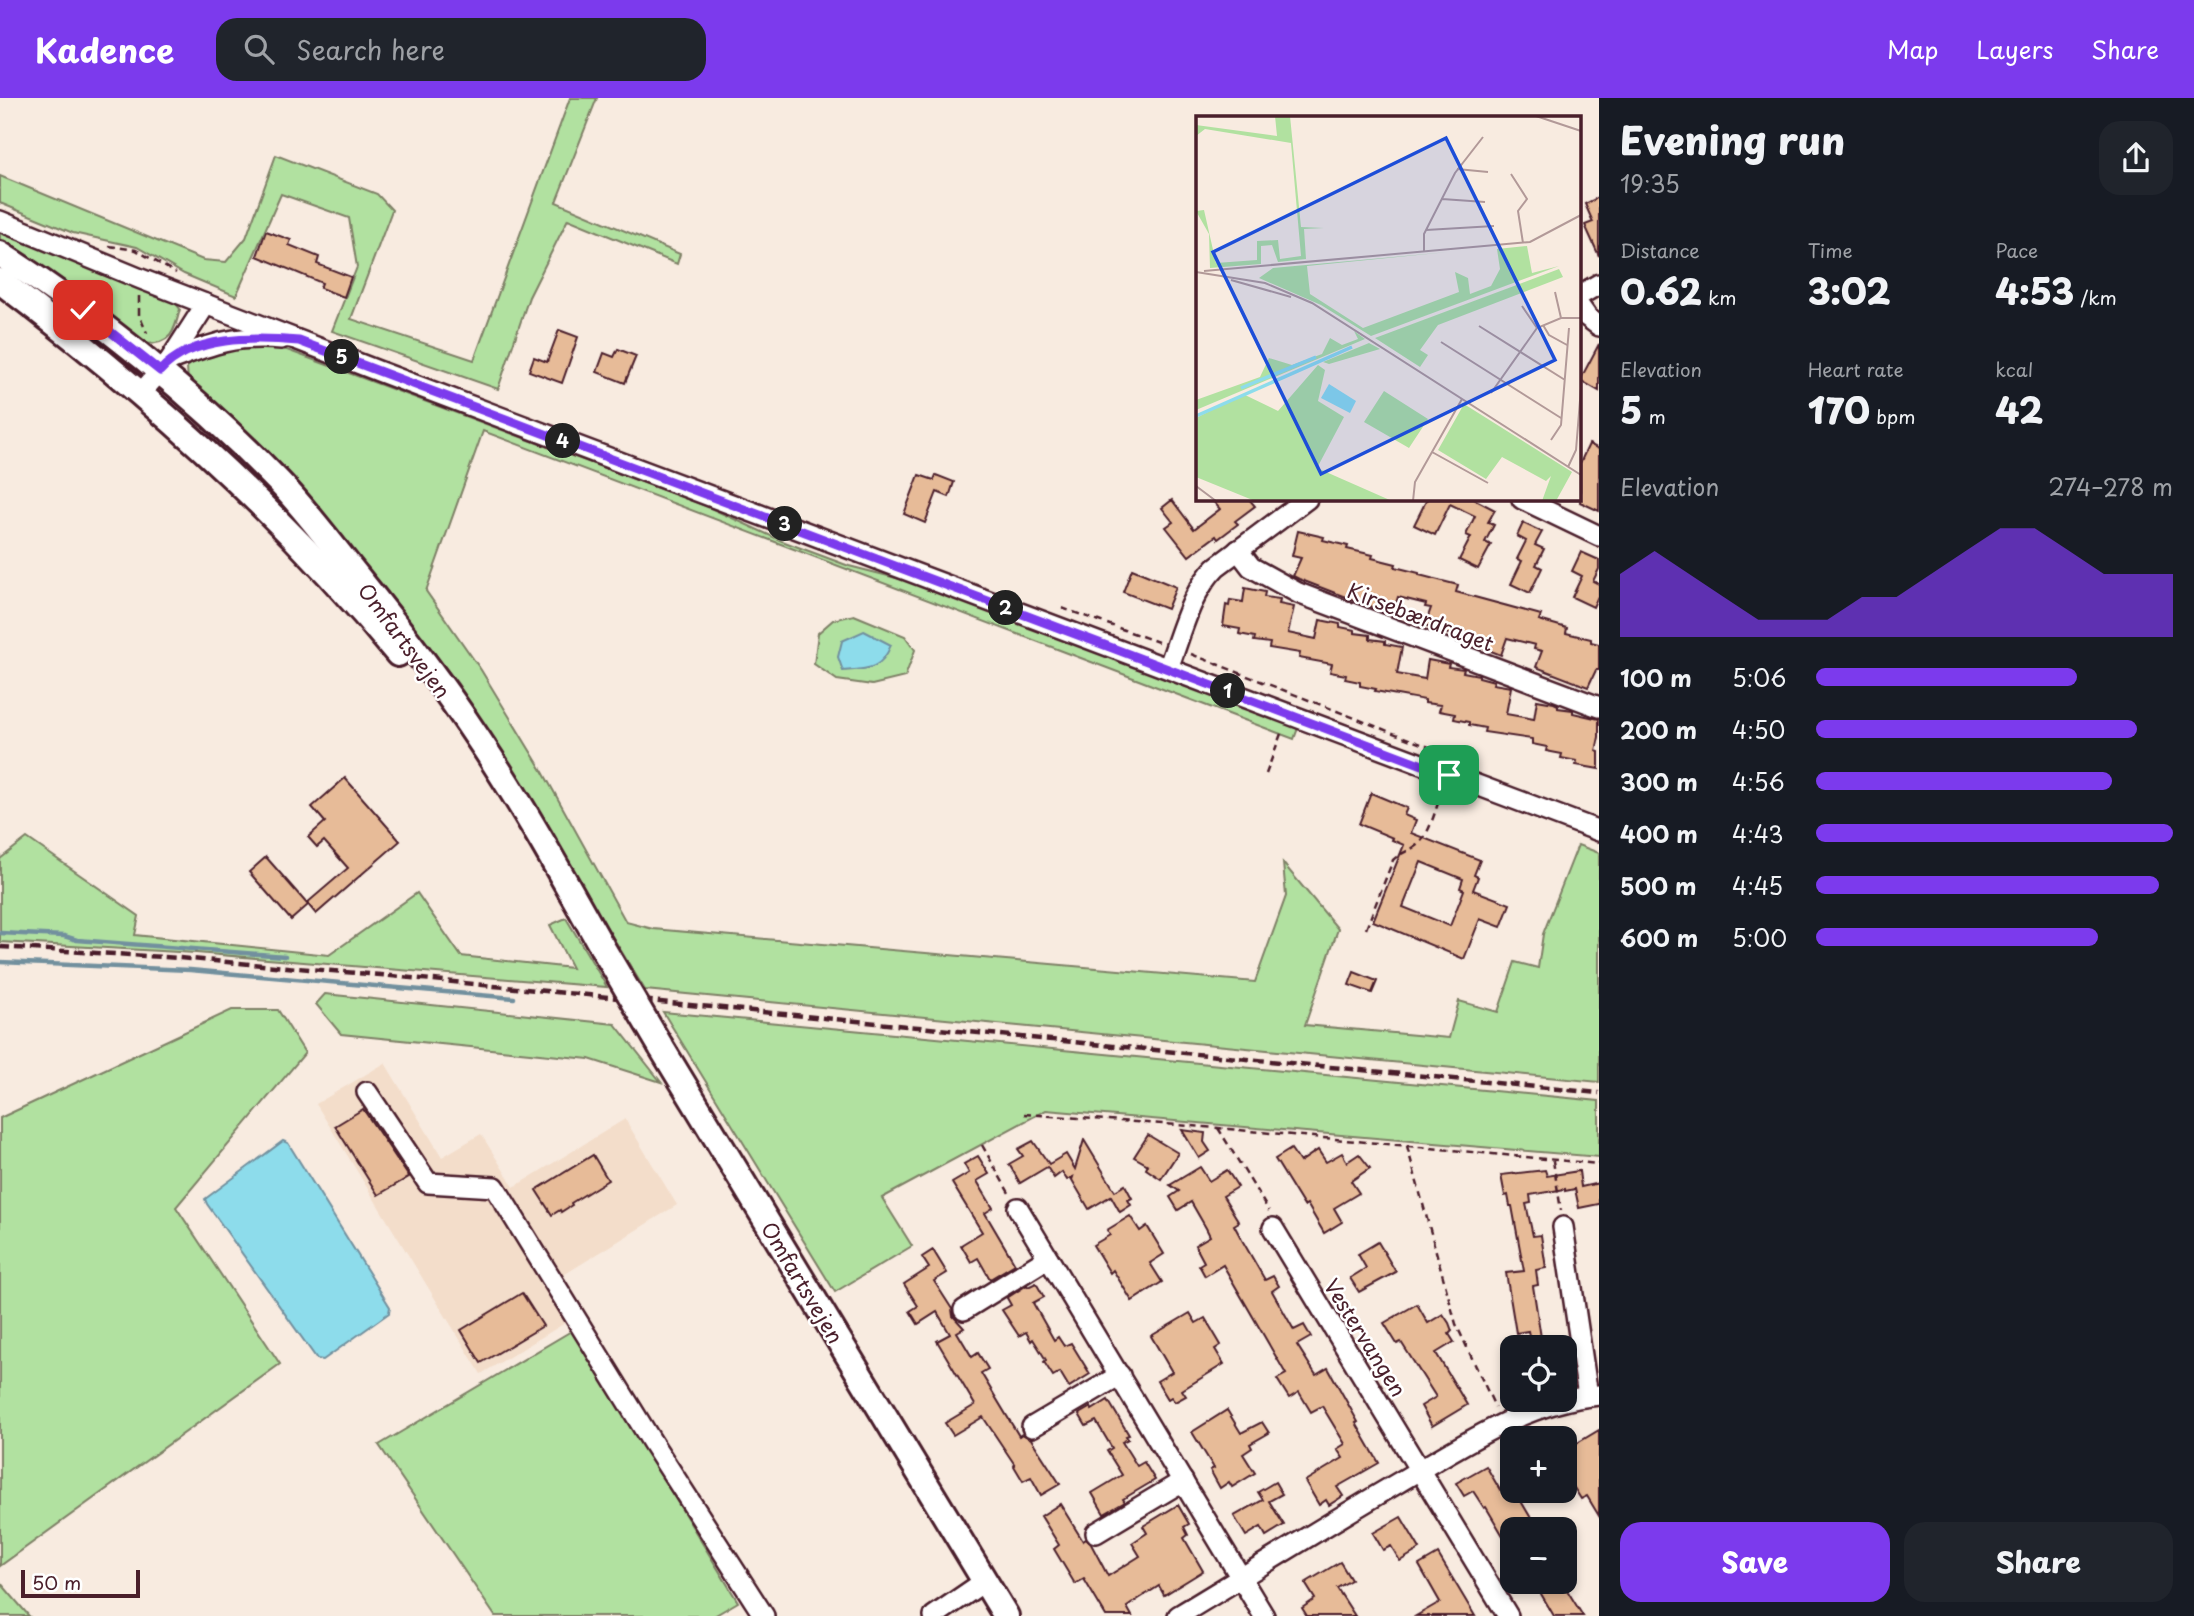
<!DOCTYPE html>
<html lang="en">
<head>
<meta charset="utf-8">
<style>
	:root { --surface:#171b24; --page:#20242c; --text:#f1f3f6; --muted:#9ea1a6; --accent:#7c3aed }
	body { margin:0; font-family:"Playpen Sans",sans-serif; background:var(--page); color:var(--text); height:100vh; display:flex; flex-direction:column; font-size:26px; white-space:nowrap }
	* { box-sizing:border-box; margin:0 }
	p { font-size:23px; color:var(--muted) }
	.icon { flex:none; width:38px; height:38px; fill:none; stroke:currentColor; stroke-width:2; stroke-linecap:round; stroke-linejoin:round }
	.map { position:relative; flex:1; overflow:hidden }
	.details { display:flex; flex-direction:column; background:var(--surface); width:595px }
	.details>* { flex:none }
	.controls { position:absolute; left:1500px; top:1237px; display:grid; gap:14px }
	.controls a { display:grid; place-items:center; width:77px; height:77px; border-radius:14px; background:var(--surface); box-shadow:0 4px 10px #0003; font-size:35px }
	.scale { position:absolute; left:21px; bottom:18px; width:119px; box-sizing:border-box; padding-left:7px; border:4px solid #4a1f2b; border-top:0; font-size:19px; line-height:24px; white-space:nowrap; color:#4a1f2b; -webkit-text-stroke:5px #fff; paint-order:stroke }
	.pin { position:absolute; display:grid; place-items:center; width:60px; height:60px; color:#fff; margin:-30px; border-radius:14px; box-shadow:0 4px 10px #0006 }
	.km { position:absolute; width:35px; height:35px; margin:-18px; border-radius:50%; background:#222; color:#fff; font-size:19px; line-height:35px; text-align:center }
	.round { display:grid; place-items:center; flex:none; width:74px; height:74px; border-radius:21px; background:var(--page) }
	.overview { display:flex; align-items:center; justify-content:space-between; height:119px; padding:0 21px }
	h1 { font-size:38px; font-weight:800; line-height:52px }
	.figures { display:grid; grid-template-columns:repeat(3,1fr); gap:10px; height:119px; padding:7px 21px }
	.figures div { display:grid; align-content:center }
	.figures b { font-size:35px; font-weight:800 }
	.figures small { font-size:19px; font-weight:400 }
	.figures p { font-size:19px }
	.chart { height:196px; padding:14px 21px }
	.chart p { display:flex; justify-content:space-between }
	.chart svg { width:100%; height:126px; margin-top:7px; fill:var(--accent); opacity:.7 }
	.button { display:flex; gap:14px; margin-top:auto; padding:14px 21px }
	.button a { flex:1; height:80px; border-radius:21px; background:var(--accent); color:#fff; font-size:28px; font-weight:800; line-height:80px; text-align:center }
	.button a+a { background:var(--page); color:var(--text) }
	ul { padding:0 21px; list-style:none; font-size:23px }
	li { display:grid; grid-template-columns:112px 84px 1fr; align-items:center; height:52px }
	li i { height:18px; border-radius:9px; background:var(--accent) }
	header { display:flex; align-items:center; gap:42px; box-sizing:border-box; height:98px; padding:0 35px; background:var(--accent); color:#fff }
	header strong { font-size:33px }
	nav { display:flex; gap:38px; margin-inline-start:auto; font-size:24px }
	.search { width:490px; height:63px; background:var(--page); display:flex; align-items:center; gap:18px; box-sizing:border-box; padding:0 24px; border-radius:21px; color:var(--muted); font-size:26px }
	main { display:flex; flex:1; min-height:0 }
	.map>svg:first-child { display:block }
</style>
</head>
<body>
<header>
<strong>Kadence</strong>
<div class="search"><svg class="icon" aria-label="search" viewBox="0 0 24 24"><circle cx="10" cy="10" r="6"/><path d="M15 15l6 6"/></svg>Search here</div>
<nav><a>Map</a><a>Layers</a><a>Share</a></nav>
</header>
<main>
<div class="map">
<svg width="1599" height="1518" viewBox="0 0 1599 1518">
	<rect width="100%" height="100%" fill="#f8ebe0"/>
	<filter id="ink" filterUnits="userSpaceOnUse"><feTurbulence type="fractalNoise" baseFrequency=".0143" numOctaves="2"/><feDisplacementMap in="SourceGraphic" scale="14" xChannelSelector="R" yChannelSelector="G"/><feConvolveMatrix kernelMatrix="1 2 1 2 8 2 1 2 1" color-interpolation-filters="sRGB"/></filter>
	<g filter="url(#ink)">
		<path fill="#f3ddca" d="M385 965 442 1059 481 1036 514 1089 625 1021 677 1107 544 1189 565 1225 481 1276 316 1006Z"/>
		<g fill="#b1e1a0" stroke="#7e8066" stroke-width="2">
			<path d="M570 0H597L556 104 680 156 677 166 568 121 529 199 498 291 332 233 357 169 349 120 281 96 236 198 184 176 137 149 73 135 0 105V78L203 162 226 164 246 140 276 57 377 96 392 112 351 221 474 262Z"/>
			<path d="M0 130 169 197 180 211C174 235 171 246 145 246L24 158 0 143Z"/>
			<path d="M262 247 287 252 706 408 782 443 849 468 904 482 1298 630 1294 641 483 333 426 493 481 572 543 674 626 824 653 831 1255 884 1286 798 1283 765 1338 831 1305 927 1449 940 1459 903 1498 914 1515 864 1538 870 1543 836 1578 747 1599 755V984L645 892 458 586 383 488 332 430 188 284 187 269C213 249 231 248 262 247Z"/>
			<path d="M854 517 905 538 915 552 905 579 872 587 837 582 814 566 818 535 833 522Z"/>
			<path d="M27 740 139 818 135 837 329 857 417 795 461 858 572 870 550 827 566 820 607 889 196 855 0 844V761Z"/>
			<path d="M325 896 615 926 661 984 589 961 341 936 316 906Z"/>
			<path d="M232 912H278L305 955 176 1109 280 1266 0 1468V1020Z"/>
			<path d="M663 914 1599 1003V1059L1046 1012 882 1100 912 1148 835 1194Z"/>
			<path d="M573 1232 738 1504 714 1518H495L379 1347Z"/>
			<path d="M0 1484 29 1518H0Z"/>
		</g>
		<g fill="#8ddceb" stroke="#72909e" stroke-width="2">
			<path d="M864 533 891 547C881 572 868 571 843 573L838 559 842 543Z"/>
			<path d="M283 1043 288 1045 390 1209 389 1215 323 1262 317 1261 207 1106 205 1101Z"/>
		</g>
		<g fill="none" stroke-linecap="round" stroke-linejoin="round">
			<g stroke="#72909e" stroke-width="4.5">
				<path d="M0 835 64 838 77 842 285 858"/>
				<path d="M0 864 190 872 514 900"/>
			</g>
		</g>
		<g fill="#e7bb98" stroke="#4a1f2b" stroke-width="2" fill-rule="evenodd">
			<path d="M1599 99V158L1585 127 1593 124 1585 106Z"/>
			<path d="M266 133 291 142 289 147 319 159 317 166 351 179 344 199 320 190 322 185 257 158Z"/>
			<path d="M559 232 578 239 562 285 529 273 534 259 547 264Z"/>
			<path d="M1599 246V293L1580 282Z"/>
			<path d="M618 251 636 258 625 285 597 274 604 255 614 259Z"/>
			<path d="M1589 346 1599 351V413L1580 404V365Z"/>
			<path d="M919 377 934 382 936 377 954 384 949 399 937 394 925 425 904 416Z"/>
			<path d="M1211 401H1249L1255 408 1235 423 1238 426 1218 441 1216 438 1189 458 1166 429 1173 424 1162 410 1172 402 1194 431 1220 411Z"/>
			<path d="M1427 401H1474L1495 412 1488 424 1494 427 1485 444 1491 447 1478 471 1459 462 1471 439 1466 437 1475 418 1450 406 1435 437 1414 427Z"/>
			<path d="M1523 425 1542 434 1535 447 1544 451 1536 467 1542 470 1530 495 1511 486 1522 463 1517 461 1526 443 1517 438Z"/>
			<path d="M1298 433 1324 439 1323 442 1348 448 1347 451 1373 457 1372 460 1396 466 1395 469 1419 475V477L1458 487 1456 494 1541 517 1539 522 1567 530 1566 535 1591 541V544L1599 546V572H1596L1588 589 1536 569 1542 553 1534 551 1535 547 1507 540 1501 557 1425 527 1431 510 1425 509 1426 506 1398 499 1392 517 1299 481 1293 478 1301 460 1292 458Z"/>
			<path d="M1581 454 1599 462V471L1593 483 1599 486V496L1593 509 1572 499 1582 478 1572 473Z"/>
			<path d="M1132 471 1176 489 1167 511 1123 494Z"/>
			<path d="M1245 490 1265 494 1264 499 1280 501 1279 506 1294 509 1288 535 1316 541 1320 522 1340 526V529L1355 532V535L1370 537V541L1385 543V546L1402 549 1397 576 1425 581 1428 562 1449 566 1448 569 1464 571 1463 574 1479 577V579L1494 583 1493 586 1511 589 1506 616 1534 621 1537 602 1554 605 1558 607V610L1573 612V615L1599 621V639L1596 653 1599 654V671L1576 667 1577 663 1561 660 1562 656 1546 653 1547 649 1532 646V641L1484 634 1485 630 1469 627V624L1454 621 1455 616 1439 613 1441 607 1425 605V602L1375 593 1376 591 1360 588V584L1345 581 1346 577 1330 574 1332 566 1299 560 1300 555 1269 550 1270 545 1254 543 1255 539 1239 536 1240 531 1223 528 1226 507 1229 508 1230 502 1243 504Z"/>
			<path d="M345 680 400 743 316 816 307 805 348 770 324 743 317 749 308 739 325 724 312 709Z"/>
			<path d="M1371 695 1407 710 1404 717 1416 722 1411 735 1480 762 1474 777 1478 779 1473 792 1510 806 1501 829 1480 821 1464 861 1373 823 1404 747 1392 742 1393 740 1359 726ZM1421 764 1463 781 1460 790 1464 792 1450 828 1403 809Z"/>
			<path d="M266 759 308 807 291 822 249 774Z"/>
			<path d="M1354 874 1377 883 1372 895 1349 887Z"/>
			<path d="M363 1011 409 1079 378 1097 335 1028Z"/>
			<path d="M1182 1032 1205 1035 1204 1044 1210 1053 1199 1060Z"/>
			<path d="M1148 1037 1178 1055 1161 1081 1146 1071 1148 1067 1134 1059Z"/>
			<path d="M1084 1042 1115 1093 1125 1087 1132 1100 1128 1102 1131 1107 1120 1114 1111 1098 1089 1111 1072 1082 1073 1079 1067 1082 1062 1074 1054 1080 1047 1069 1020 1085 1009 1066 1023 1058 1018 1051 1033 1043 1049 1066 1066 1056 1075 1071Z"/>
			<path d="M1291 1051 1300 1064 1318 1052 1326 1064 1342 1055 1347 1064 1359 1056 1370 1070 1351 1083 1359 1095 1334 1110 1342 1124 1324 1135 1307 1106 1304 1108 1275 1061Z"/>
			<path d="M593 1057 608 1082 571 1105 572 1107 561 1114 560 1112 552 1117 536 1092Z"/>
			<path d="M978 1058 989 1076 977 1083 993 1110 985 1115 1015 1166 990 1181 978 1160 971 1164 961 1147 982 1134 952 1085 969 1075 964 1066Z"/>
			<path d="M1200 1069 1209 1083 1227 1072 1238 1089 1223 1098 1239 1124 1234 1127 1242 1142 1265 1182 1273 1178 1279 1188 1272 1193 1294 1232 1304 1227 1311 1239 1297 1247 1316 1277 1328 1270 1358 1324 1356 1325 1379 1365 1337 1389 1343 1398 1329 1407 1326 1402 1319 1407 1305 1383 1343 1360 1337 1351 1345 1346 1322 1308 1311 1314 1299 1294 1289 1300 1277 1281 1286 1276 1223 1167 1205 1178 1199 1167 1204 1164 1195 1147 1210 1138 1206 1130 1191 1104 1178 1112 1170 1099 1179 1093 1170 1087Z"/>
			<path d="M1545 1072 1547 1078 1579 1073 1581 1089 1599 1085V1106L1579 1110 1575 1091 1565 1093V1091L1530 1097 1531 1105 1526 1106 1533 1138 1541 1137 1546 1170 1536 1172 1538 1187 1533 1188 1542 1246 1531 1248 1528 1233 1516 1235 1506 1175 1524 1173 1512 1108H1510L1508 1097 1505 1098 1501 1077Z"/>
			<path d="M1130 1118 1140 1133 1147 1128 1164 1156 1150 1165 1162 1184 1132 1203 1113 1172 1110 1175 1093 1147 1110 1137 1107 1132Z"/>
			<path d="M1378 1144 1396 1174 1359 1194 1350 1180 1366 1170 1358 1156Z"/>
			<path d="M933 1152 947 1175 934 1183 952 1211 953 1218 964 1230 957 1234 972 1259 978 1255 988 1271 981 1275 1019 1338 1022 1336 1031 1341 1060 1386 1041 1397 1031 1379 1023 1383 1014 1368 1015 1367 983 1319 953 1337 945 1325 975 1307 937 1243 950 1236 937 1214 918 1226 910 1213 918 1208 904 1186 929 1170 922 1159Z"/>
			<path d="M1036 1185 1044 1199 1033 1205 1054 1242 1058 1239 1064 1248 1071 1245 1090 1276 1069 1289 1060 1274 1053 1278 1044 1264 1046 1262 1033 1241 1031 1243 1026 1234 1019 1238 1002 1212 1011 1207 1007 1200 1027 1187 1028 1189Z"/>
			<path d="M522 1195 543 1228 481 1265 461 1232Z"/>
			<path d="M1417 1206 1428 1225 1443 1216 1449 1225 1452 1233 1449 1236 1454 1244 1436 1255 1467 1307 1432 1328 1421 1308 1436 1299 1401 1244 1397 1246 1384 1225Z"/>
			<path d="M1190 1215 1196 1225 1205 1220 1221 1247 1215 1251 1224 1266 1182 1292 1186 1298 1175 1304 1171 1299 1168 1301 1157 1283 1172 1274 1151 1238Z"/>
			<path d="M1108 1302 1129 1337 1126 1338 1128 1341 1122 1344 1137 1368 1144 1364 1155 1382 1123 1401 1125 1404 1104 1416 1092 1395 1122 1377 1107 1353 1112 1350 1096 1323 1086 1328 1079 1316 1091 1309 1092 1312Z"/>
			<path d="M1227 1312 1241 1335 1262 1324 1269 1335 1250 1346 1252 1350 1243 1356 1255 1375 1232 1389 1229 1384 1220 1390 1210 1372 1214 1370 1192 1334Z"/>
			<path d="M1599 1332V1418L1587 1398 1581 1401 1564 1374V1353Z"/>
			<path d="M1486 1368 1500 1392 1512 1385V1393H1515L1538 1432H1512V1453L1486 1409 1484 1410 1473 1393 1464 1398 1456 1385Z"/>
			<path d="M1275 1384 1282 1396 1269 1403 1284 1427 1266 1438 1261 1429 1246 1438 1234 1418 1263 1402 1258 1394Z"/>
			<path d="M1060 1406 1083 1443 1086 1441 1091 1446 1108 1478 1140 1458 1132 1445 1147 1435 1143 1428 1178 1407 1189 1426 1184 1429 1188 1437 1184 1440 1203 1473 1164 1497 1159 1488 1137 1502 1127 1509 1132 1518H1106L1084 1481 1075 1486 1054 1451 1059 1447 1041 1418Z"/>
			<path d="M1401 1419 1420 1451 1400 1463 1391 1448 1383 1452 1373 1435Z"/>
			<path d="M1438 1456 1475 1518H1416L1440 1504 1419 1467Z"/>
			<path d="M1340 1464 1351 1482 1337 1490 1355 1518H1307L1302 1510 1315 1501 1305 1485Z"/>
			<path d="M1534 1484H1562L1583 1518H1554Z"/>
		</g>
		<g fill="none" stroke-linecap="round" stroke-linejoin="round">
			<g stroke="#4a1f2b" stroke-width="24">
				<g id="minor">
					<path d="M0 123 141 181 378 273 1599 733"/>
					<path d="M1580 197 1599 186"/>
					<path d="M1580 209 1587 219 1599 228"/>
					<path d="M170 262C212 246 234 237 281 241"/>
					<path d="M140 296 170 262 206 206"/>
					<path d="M1522 401 1599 438"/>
					<path d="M1238 452 1251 469 1298 495 1599 609"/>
					<path d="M1168 570C1181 537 1190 495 1216 469L1307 401"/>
					<path d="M367 994 428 1085 495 1089 652 1344 764 1518"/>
					<path d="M1018 1110 1264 1518"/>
					<path d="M1563 1129 1588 1298"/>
					<path d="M1273 1130 1508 1518"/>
					<path d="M964 1212 1048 1160"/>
					<path d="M1032 1329 1120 1277"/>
					<path d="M1096 1435 1183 1383"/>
					<path d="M934 1518 985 1483"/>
					<path d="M1178 1518C1251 1474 1323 1429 1396 1386 1460 1349 1524 1304 1599 1297"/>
				</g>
			</g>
			<g stroke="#4a1f2b" stroke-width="30">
				<g id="major">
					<path d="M0 156C101 221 195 297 279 384 307 413 331 446 357 478 399 530 440 583 477 639 523 707 562 778 602 849"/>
					<path d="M0 183C143 291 284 417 398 556"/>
					<path d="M661 949 1006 1518"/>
				</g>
			</g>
			<g stroke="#4a1f2b" stroke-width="2.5" stroke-dasharray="7 5" stroke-linecap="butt">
				<path d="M109 148 136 152 176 175"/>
				<path d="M139 198V217L147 235"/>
				<path d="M1062 510 1158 544"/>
				<path d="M1191 556 1429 649"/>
				<path d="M1266 676 1282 633"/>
				<path d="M1366 831 1393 762C1402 753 1415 752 1422 742 1431 731 1437 707 1442 693"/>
				<path d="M1024 1016 1218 1030 1599 1066"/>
				<path d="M1218 1030 1269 1113"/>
				<path d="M982 1047 1009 1095"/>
				<path d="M1407 1048 1456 1226 1495 1309"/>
				<path d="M1553 1063 1561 1112"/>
			</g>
			<use href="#minor" stroke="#fff" stroke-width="19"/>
			<use href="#major" stroke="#fff" stroke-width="24"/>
			<path stroke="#4a1f2b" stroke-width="4.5" stroke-dasharray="10 5" stroke-linecap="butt" d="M0 849 179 860 381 877 1599 995"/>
			<g stroke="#4a1f2b" stroke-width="30" stroke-linecap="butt">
				<path id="major-bridge" d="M602 849 661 949"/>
			</g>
			<use href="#major-bridge" stroke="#fff" stroke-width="24"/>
		</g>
	</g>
	<g fill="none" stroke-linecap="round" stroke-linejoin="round" filter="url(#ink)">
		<g stroke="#fff" stroke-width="14">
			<path id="route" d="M83 212 160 273C192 237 255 239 299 243L1449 677"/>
		</g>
		<use href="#route" stroke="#7c3aed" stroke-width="9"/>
	</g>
	<g text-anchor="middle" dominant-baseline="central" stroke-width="5" stroke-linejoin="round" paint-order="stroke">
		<g font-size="21" fill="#4a1f2b" stroke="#fff">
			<text transform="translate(1421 518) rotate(21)">Kirsebærdraget</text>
			<text transform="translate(405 542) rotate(53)">Omfartsvejen</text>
			<text transform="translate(803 1184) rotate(59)">Omfartsvejen</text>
			<text transform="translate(1366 1239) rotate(58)">Vestervangen</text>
		</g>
	</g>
	<g transform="translate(1196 18)">
		<rect width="385" height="385" fill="#f8ebe0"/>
		<path d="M79 0H94L105 111 128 112 108 113 110 143 82 146 76 129 65 130V148L14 152 13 118 0 95 8 94 20 147 61 144V125L82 124 84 143 105 140 95 27 9 13 0 20V9L81 20ZM331 130 336 157 363 150 175 220 125 189 63 162 77 152 252 136 111 150 114 178 167 212 263 176 259 156 272 162 274 178 295 170 304 153 301 133ZM363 153 367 161 242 209 224 234 232 239 224 251 179 222ZM158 215 169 223 0 294V284L64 261 73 242 96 249 126 238 134 222 146 229 162 223ZM173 227 184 233 133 248 127 246ZM122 249 129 254 122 285 148 301 121 352 196 385H59L0 361V302L47 278 82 295ZM188 275 232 303 213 332 168 306ZM268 288 376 356 360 385H346L355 360 350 365 306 341 290 363 242 334Z" fill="#b1e1a0"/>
		<path d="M133 268 160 285 154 297 125 282Z" fill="#8ddceb"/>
		<path fill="none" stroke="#8ddceb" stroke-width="3.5" d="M45 272 120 241M0 300 156 231"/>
		<path fill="none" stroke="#b29998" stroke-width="2" d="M340 0 385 15M261 53 292 56M315 58 331 83 322 95 327 127M246 83 289 86M230 114 298 110M228 136V118L259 57 287 21M8 155 334 126 385 99M0 156 69 167 116 187 385 359M35 164 95 181M359 176 365 202M326 190 341 212M347 209 353 219 371 229M283 210 369 264M245 226 365 302M295 277 341 212 365 202H385M355 324 365 309 373 212M236 336 292 367M372 351 380 334 385 272M0 370 20 385M217 385 219 366 266 283"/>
		<path fill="#1d4ed8" fill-opacity="0.15" stroke="#1d4ed8" stroke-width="3.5" d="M250 22 359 244 125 358 17 136Z"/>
		<rect width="385" height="385" fill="none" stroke="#4a1f2b" stroke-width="3.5"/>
	</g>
</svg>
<div class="controls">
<a><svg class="icon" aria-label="locate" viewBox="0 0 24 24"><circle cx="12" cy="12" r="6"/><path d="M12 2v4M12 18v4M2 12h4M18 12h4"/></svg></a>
<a>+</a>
<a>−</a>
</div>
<div class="scale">50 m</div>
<div class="pin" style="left:1449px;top:677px;background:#1e9e55"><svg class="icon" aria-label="arrive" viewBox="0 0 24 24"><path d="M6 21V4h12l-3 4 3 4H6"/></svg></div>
<div class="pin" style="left:83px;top:212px;background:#d93025"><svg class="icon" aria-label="check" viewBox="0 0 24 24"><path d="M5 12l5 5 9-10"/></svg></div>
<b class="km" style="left:1228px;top:593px">1</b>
<b class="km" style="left:1006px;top:510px">2</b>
<b class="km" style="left:785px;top:426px">3</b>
<b class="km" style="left:563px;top:343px">4</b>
<b class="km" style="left:342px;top:259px">5</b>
</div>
<section class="details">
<div class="overview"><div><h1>Evening run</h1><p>19:35</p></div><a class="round"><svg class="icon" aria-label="share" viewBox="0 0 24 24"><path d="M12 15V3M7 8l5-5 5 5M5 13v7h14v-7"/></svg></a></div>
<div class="figures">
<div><p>Distance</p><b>0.62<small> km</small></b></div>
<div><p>Time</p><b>3:02</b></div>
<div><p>Pace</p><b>4:53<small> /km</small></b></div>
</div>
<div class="figures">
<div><p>Elevation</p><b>5<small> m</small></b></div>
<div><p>Heart rate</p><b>170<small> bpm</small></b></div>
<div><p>kcal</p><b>42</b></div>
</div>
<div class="chart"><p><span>Elevation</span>274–278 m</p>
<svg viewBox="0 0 160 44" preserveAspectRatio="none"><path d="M0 44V22L10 14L20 22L30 30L40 38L50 38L60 38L70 30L80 30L90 22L100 14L110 6L120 6L130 14L140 22L150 22L160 22V44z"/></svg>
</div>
<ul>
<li><b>100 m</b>5:06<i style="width:73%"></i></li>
<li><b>200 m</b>4:50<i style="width:90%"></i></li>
<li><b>300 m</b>4:56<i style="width:83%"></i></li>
<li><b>400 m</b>4:43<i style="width:100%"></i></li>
<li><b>500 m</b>4:45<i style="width:96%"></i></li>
<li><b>600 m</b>5:00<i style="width:79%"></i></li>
</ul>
<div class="button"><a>Save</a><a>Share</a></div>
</section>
</main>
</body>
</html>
